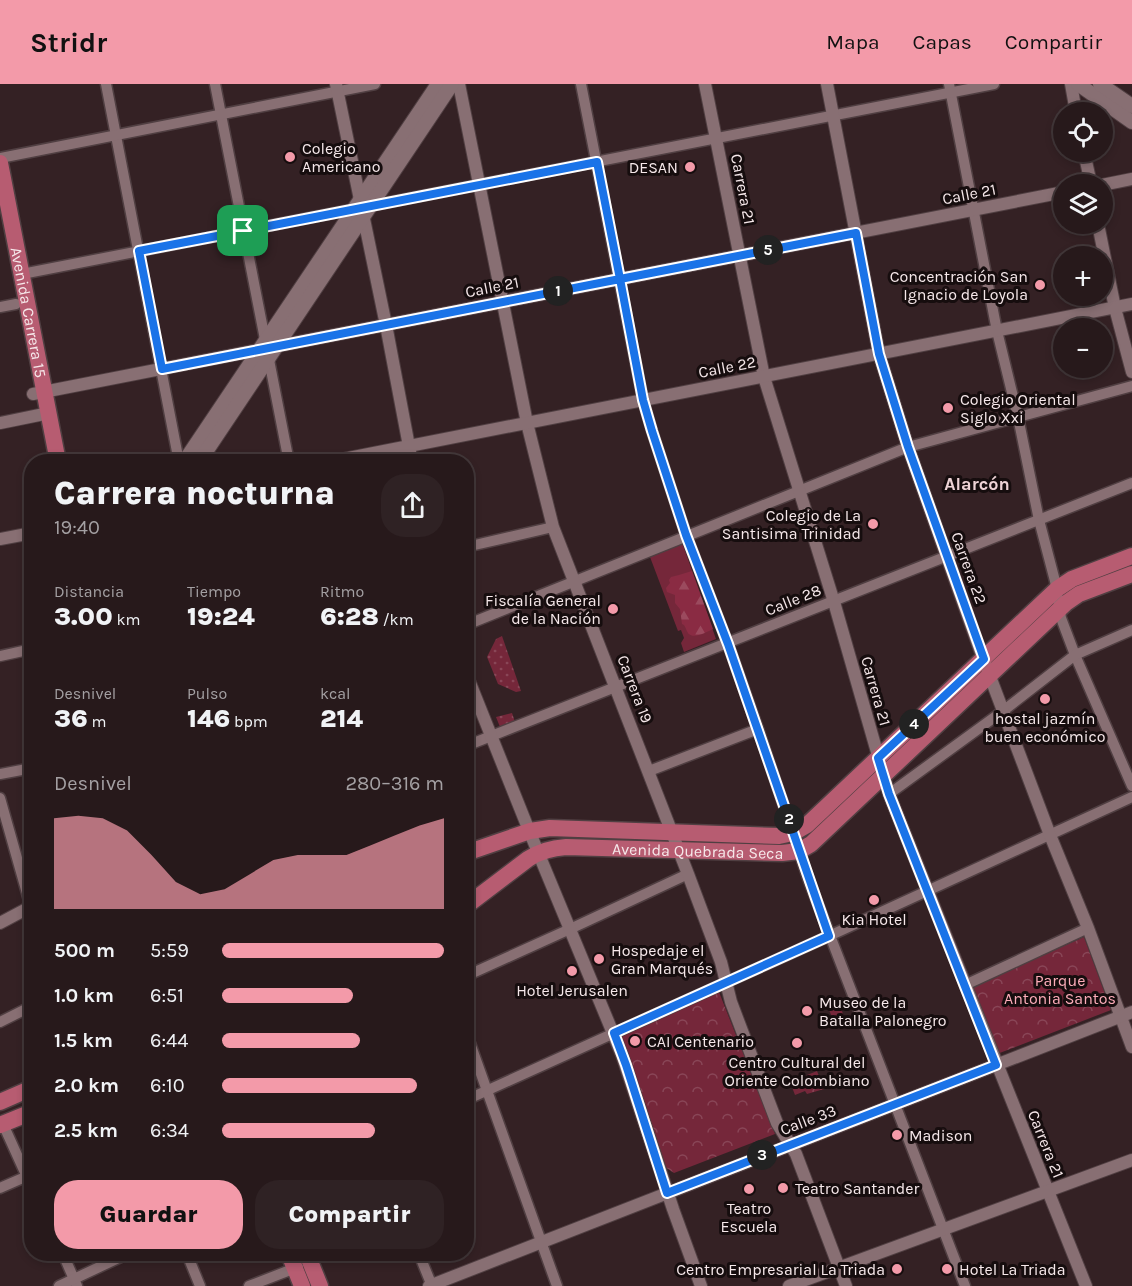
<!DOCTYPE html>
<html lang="es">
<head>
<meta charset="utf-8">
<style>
	:root { --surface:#27191b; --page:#2f2224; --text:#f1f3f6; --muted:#a4a0a3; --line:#43383a; --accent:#f39aa9 }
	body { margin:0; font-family:Karla,sans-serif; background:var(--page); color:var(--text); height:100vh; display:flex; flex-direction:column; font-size:22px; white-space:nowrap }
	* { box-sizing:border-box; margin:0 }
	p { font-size:20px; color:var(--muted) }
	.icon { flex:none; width:33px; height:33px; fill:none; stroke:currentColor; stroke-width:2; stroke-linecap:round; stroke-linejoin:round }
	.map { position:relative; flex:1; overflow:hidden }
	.drawer { position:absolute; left:24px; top:370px; width:450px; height:807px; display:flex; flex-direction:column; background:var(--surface); border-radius:24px; box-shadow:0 3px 9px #0003,0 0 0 2px var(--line) }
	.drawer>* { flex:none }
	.fabs { position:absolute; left:1053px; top:18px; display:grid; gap:12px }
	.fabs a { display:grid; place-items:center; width:60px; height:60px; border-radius:50%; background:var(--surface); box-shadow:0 3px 9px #0003,0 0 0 2px var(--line); font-size:30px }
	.pin { position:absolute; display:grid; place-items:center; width:51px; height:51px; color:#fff; margin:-26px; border-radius:12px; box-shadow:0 3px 9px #0006 }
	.km { position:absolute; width:30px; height:30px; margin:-15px; border-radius:50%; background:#222; color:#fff; font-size:16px; line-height:30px; text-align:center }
	.round { display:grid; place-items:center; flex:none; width:63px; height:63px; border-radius:24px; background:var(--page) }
	.overview { display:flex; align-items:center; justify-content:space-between; height:102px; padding:0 30px }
	h1 { font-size:33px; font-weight:800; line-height:45px }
	.metrics { display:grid; grid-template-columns:repeat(3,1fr); gap:9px; height:102px; padding:6px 30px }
	.metrics div { display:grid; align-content:center }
	.metrics b { font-size:26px; font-weight:800 }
	.metrics small { font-size:16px; font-weight:400 }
	.metrics p { font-size:16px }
	.chart { height:168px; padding:12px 30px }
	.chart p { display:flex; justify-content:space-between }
	.chart svg { width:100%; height:108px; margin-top:6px; fill:var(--accent); opacity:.7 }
	.action { display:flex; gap:12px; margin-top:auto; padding:12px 30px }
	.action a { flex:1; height:69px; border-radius:24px; background:var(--accent); color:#111; font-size:24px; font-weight:800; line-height:69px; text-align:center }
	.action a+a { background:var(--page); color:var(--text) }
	ul { padding:0 30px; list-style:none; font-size:20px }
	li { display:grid; grid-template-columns:96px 72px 1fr; align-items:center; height:45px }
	li i { height:15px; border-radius:8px; background:var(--accent) }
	header { display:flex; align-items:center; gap:36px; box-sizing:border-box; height:84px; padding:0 30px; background:var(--accent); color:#111 }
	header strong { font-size:28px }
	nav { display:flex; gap:33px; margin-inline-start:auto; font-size:21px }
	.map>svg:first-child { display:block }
</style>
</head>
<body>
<header>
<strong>Stridr</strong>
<nav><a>Mapa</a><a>Capas</a><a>Compartir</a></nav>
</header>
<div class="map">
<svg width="1132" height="1202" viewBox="0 0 1132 1202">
	<defs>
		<pattern id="forest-firs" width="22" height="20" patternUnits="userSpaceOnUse" patternTransform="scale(1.5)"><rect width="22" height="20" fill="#8a2b43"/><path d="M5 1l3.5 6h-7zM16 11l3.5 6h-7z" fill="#9b4a5e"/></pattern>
		<pattern id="park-crowns" width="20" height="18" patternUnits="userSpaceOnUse" patternTransform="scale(1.5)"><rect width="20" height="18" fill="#75273a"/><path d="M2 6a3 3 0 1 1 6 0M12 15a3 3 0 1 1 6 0" fill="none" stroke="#894657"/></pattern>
		<pattern id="garden-dots" width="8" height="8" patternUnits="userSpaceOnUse" patternTransform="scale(1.5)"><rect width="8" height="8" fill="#75273a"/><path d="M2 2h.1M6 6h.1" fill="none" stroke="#894657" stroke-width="1.8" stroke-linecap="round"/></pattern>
	</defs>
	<rect width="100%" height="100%" fill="#342124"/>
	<g fill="#75273a">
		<path d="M682 458 716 555 684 568 681 559 684 554 681 546 678 547 650 473Z"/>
		<path d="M840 922 845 935 837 938 832 933 829 926Z"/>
	</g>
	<path fill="url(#forest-firs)" d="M692 487 713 545C707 548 694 555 689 550 688 550 685 542 684 541L682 540 680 525 675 519V511L667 508 666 504 670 499 669 496 671 493 679 491Z"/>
	<g fill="url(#park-crowns)">
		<path d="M1084 853 1111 926 997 970 970 903Z"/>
		<path d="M719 908 775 1050 674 1089 665 1083 620 953Z"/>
		<path d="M817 987 824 1005 807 1010 805 1007 795 1011 790 998Z"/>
	</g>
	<g fill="url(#garden-dots)">
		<path d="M502 552 521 607 516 608 498 600 487 573 496 555Z"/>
		<path d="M512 629 515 638 500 643 496 633Z"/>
	</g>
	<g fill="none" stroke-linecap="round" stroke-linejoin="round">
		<g stroke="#503f42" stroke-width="13">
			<g id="minor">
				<path d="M106 0 179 378"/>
				<path d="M215 0 289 378"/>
				<path d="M581 0 643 316 652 347 686 451 728 560 758 645 809 797 965 1202"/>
				<path d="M949 0 997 247 1018 333 1039 436 1055 497 1061 534 1075 571 1132 702"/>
				<path d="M0 74 375 0"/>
				<path d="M22 190 994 0"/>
				<path d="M0 223 16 220"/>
				<path d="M466 463 553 443"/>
				<path d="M466 541 908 363 1132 302"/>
				<path d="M0 572 32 565"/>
				<path d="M466 662 1132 399"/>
				<path d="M649 687 758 645"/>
				<path d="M0 690 32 684"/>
				<path d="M889 710 1003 627 1075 571 1132 546"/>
				<path d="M0 714 32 827"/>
				<path d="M466 754 471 767"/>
				<path d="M466 892 570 845 688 790"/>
				<path d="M965 901 1088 844"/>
				<path d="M0 938 32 922"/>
				<path d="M466 948 557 1202"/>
				<path d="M466 1016 829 852 1132 713"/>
				<path d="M3 1040 32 1104"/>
				<path d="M0 1104 32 1090"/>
				<path d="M63 1170 77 1202"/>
				<path d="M187 1170 200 1202"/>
				<path d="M419 1170 432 1202"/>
				<path d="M59 1202 127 1170"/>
				<path d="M249 1202 298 1183"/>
			</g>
		</g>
		<g stroke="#503f42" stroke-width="14">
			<g id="tertiary">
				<path d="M336 0 386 241 412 378"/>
				<path d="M459 0 527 339 553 443 688 790 721 878 731 918 777 1039 796 1070 846 1202"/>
				<path d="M705 0 764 293 834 518 889 710 1086 1202"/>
				<path d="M827 0 879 270 908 363 980 566 1050 751 1088 844 1132 963"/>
				<path d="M1071 0 1076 28"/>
				<path d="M1084 68 1091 100"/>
				<path d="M1102 101 1132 95"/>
				<path d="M1098 140 1115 224 1132 288"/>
				<path d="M33 310 1064 108"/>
				<path d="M0 339 49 329"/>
				<path d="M328 378 1132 220"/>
				<path d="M0 455 32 449"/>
				<path d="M466 589 528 744 622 971 673 1125 701 1202"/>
				<path d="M0 839 32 822"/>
				<path d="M429 1202 1132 928"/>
				<path d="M789 1202 1132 1076"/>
			</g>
		</g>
		<g stroke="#503f42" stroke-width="16">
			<g id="secondary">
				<path d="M1078 0 1132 38"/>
				<path d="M1100 0 1132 22"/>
				<path d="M184 378 438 0"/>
				<path d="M199 378 452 0"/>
			</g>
		</g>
		<g stroke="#503f42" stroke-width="19">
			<g id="primary">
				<path id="s1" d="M0 79 58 378"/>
				<path d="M466 769 530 747 550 744 779 752 793 749 807 741 1057 505 1072 495 1132 472"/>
				<path id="s2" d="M466 822 528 775C540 767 551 764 566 763L782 769 799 767 811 760 1066 519 1079 510 1132 490"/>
				<path d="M0 1018 32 1004"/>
				<path d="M0 1041 32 1028"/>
				<path d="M289 1170 302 1202"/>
				<path d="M307 1170 320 1202"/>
			</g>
		</g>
		<use href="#minor" stroke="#886f73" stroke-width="10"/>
		<use href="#tertiary" stroke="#886f73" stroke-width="12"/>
		<use href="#secondary" stroke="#886f73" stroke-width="14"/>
		<use href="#primary" stroke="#b75c71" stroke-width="16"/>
	</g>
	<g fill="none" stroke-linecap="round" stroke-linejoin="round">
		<g stroke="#fff" stroke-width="12">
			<path id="route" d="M243 147 139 167 162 285 620 195 643 316 652 347 686 451 728 560 829 852 614 949 626 981 667 1109 996 981 889 710 878 674 984 575 908 363 879 270 856 149 620 195 597 78 243 147"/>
		</g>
		<use href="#route" stroke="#1a73e8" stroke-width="8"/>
	</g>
	<g fill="#f39aa9" stroke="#160d0e" stroke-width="2">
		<circle cx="290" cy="73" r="6"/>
		<circle cx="690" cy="83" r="6"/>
		<circle cx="1040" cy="201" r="6"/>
		<circle cx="948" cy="324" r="6"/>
		<circle cx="873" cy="440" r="6"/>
		<circle cx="613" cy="525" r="6"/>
		<circle cx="1045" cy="615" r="6"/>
		<circle cx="874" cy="816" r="6"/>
		<circle cx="599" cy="875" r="6"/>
		<circle cx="572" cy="887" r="6"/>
		<circle cx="807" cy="927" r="6"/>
		<circle cx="635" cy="957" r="6"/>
		<circle cx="797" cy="959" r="6"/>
		<circle cx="897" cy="1051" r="6"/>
		<circle cx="783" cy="1104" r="6"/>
		<circle cx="749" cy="1105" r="6"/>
		<circle cx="897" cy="1185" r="6"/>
		<circle cx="947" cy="1185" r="6"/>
	</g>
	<g text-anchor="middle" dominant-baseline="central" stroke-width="6" stroke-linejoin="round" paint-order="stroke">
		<g font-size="16" fill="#f6e8ea" stroke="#160d0e" text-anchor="start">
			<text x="302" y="64">Colegio<tspan x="302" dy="18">Americano</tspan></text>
			<text x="678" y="83" text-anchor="end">DESAN</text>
			<text x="1028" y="192" text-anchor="end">Concentración San<tspan x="1028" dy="18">Ignacio de Loyola</tspan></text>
			<text x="960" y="315">Colegio Oriental<tspan x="960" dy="18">Siglo Xxi</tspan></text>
			<text x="861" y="431" text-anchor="end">Colegio de La<tspan x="861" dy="18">Santisima Trinidad</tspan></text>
			<text x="601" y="516" text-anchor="end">Fiscalía General<tspan x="601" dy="18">de la Nación</tspan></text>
			<text x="1045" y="634" text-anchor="middle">hostal jazmín<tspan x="1045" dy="18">buen económico</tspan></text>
			<text x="874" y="835" text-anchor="middle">Kia Hotel</text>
			<text x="611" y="866">Hospedaje el<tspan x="611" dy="18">Gran Marqués</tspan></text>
			<text x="572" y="906" text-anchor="middle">Hotel Jerusalen</text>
			<text x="819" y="918">Museo de la<tspan x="819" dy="18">Batalla Palonegro</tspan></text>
			<text x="647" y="957">CAI Centenario</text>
			<text x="797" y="978" text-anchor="middle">Centro Cultural del<tspan x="797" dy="18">Oriente Colombiano</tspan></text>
			<text x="909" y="1051">Madison</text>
			<text x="795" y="1104">Teatro Santander</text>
			<text x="749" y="1124" text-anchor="middle">Teatro<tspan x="749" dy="18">Escuela</tspan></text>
			<text x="885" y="1185" text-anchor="end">Centro Empresarial La Triada</text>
			<text x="959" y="1185">Hotel La Triada</text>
		</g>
		<g font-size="16" fill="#f6e8ea" stroke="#160d0e">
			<text transform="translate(743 105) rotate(79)">Carrera 21</text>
			<text transform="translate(969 110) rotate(-11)">Calle 21</text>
			<text transform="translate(492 203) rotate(-11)">Calle 21</text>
			<text stroke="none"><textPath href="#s1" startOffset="152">Avenida Carrera 15</textPath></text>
			<text transform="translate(727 283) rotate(-11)">Calle 22</text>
			<text transform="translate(969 484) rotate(70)">Carrera 22</text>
			<text transform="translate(793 516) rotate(-22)">Calle 28</text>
			<text transform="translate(635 605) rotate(69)">Carrera 19</text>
			<text transform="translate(876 607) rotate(74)">Carrera 21</text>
			<text stroke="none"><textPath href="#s2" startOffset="250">Avenida Quebrada Seca</textPath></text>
			<text transform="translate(808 1036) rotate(-21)">Calle 33</text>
			<text transform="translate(1046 1060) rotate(68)">Carrera 21</text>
		</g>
		<g font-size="16" fill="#fdacb9" stroke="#160d0e">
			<text x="1060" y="896">Parque<tspan x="1060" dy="18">Antonia Santos</tspan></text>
		</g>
		<g font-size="18" font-weight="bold" fill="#eed3d6" stroke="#160d0e">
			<text x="977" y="400">Alarcón</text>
		</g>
	</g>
</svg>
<div class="fabs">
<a><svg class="icon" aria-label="locate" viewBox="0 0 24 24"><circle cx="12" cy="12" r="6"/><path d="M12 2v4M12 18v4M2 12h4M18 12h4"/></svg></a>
<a><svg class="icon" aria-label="layers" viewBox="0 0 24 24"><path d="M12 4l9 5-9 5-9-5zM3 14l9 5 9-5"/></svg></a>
<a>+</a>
<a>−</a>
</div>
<div class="pin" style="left:243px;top:147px;background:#1e9e55"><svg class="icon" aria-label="arrive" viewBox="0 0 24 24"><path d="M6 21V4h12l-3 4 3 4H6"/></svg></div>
<b class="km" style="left:558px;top:207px">1</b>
<b class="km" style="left:789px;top:735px">2</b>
<b class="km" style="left:762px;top:1071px">3</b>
<b class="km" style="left:914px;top:640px">4</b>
<b class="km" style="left:768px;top:166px">5</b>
<section class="drawer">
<div class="overview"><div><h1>Carrera nocturna</h1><p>19:40</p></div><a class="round"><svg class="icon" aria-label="share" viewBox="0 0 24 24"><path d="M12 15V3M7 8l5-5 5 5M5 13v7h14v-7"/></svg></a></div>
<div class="metrics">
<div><p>Distancia</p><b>3.00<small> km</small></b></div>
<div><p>Tiempo</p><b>19:24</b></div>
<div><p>Ritmo</p><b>6:28<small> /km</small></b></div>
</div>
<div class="metrics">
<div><p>Desnivel</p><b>36<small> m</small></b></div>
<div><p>Pulso</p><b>146<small> bpm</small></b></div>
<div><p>kcal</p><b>214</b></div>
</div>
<div class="chart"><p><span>Desnivel</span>280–316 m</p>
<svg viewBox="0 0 160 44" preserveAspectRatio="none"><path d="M0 44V7L10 6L20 7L30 12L40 22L50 33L60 38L70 36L80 30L90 24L100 22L110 22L120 22L130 18L140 14L150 10L160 7V44z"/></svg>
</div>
<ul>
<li><b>500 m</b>5:59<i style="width:100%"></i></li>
<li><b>1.0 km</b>6:51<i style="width:59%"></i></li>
<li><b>1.5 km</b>6:44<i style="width:62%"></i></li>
<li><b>2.0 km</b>6:10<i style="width:88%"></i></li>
<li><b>2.5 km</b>6:34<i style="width:69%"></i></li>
</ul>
<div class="action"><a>Guardar</a><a>Compartir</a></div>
</section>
</div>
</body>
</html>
